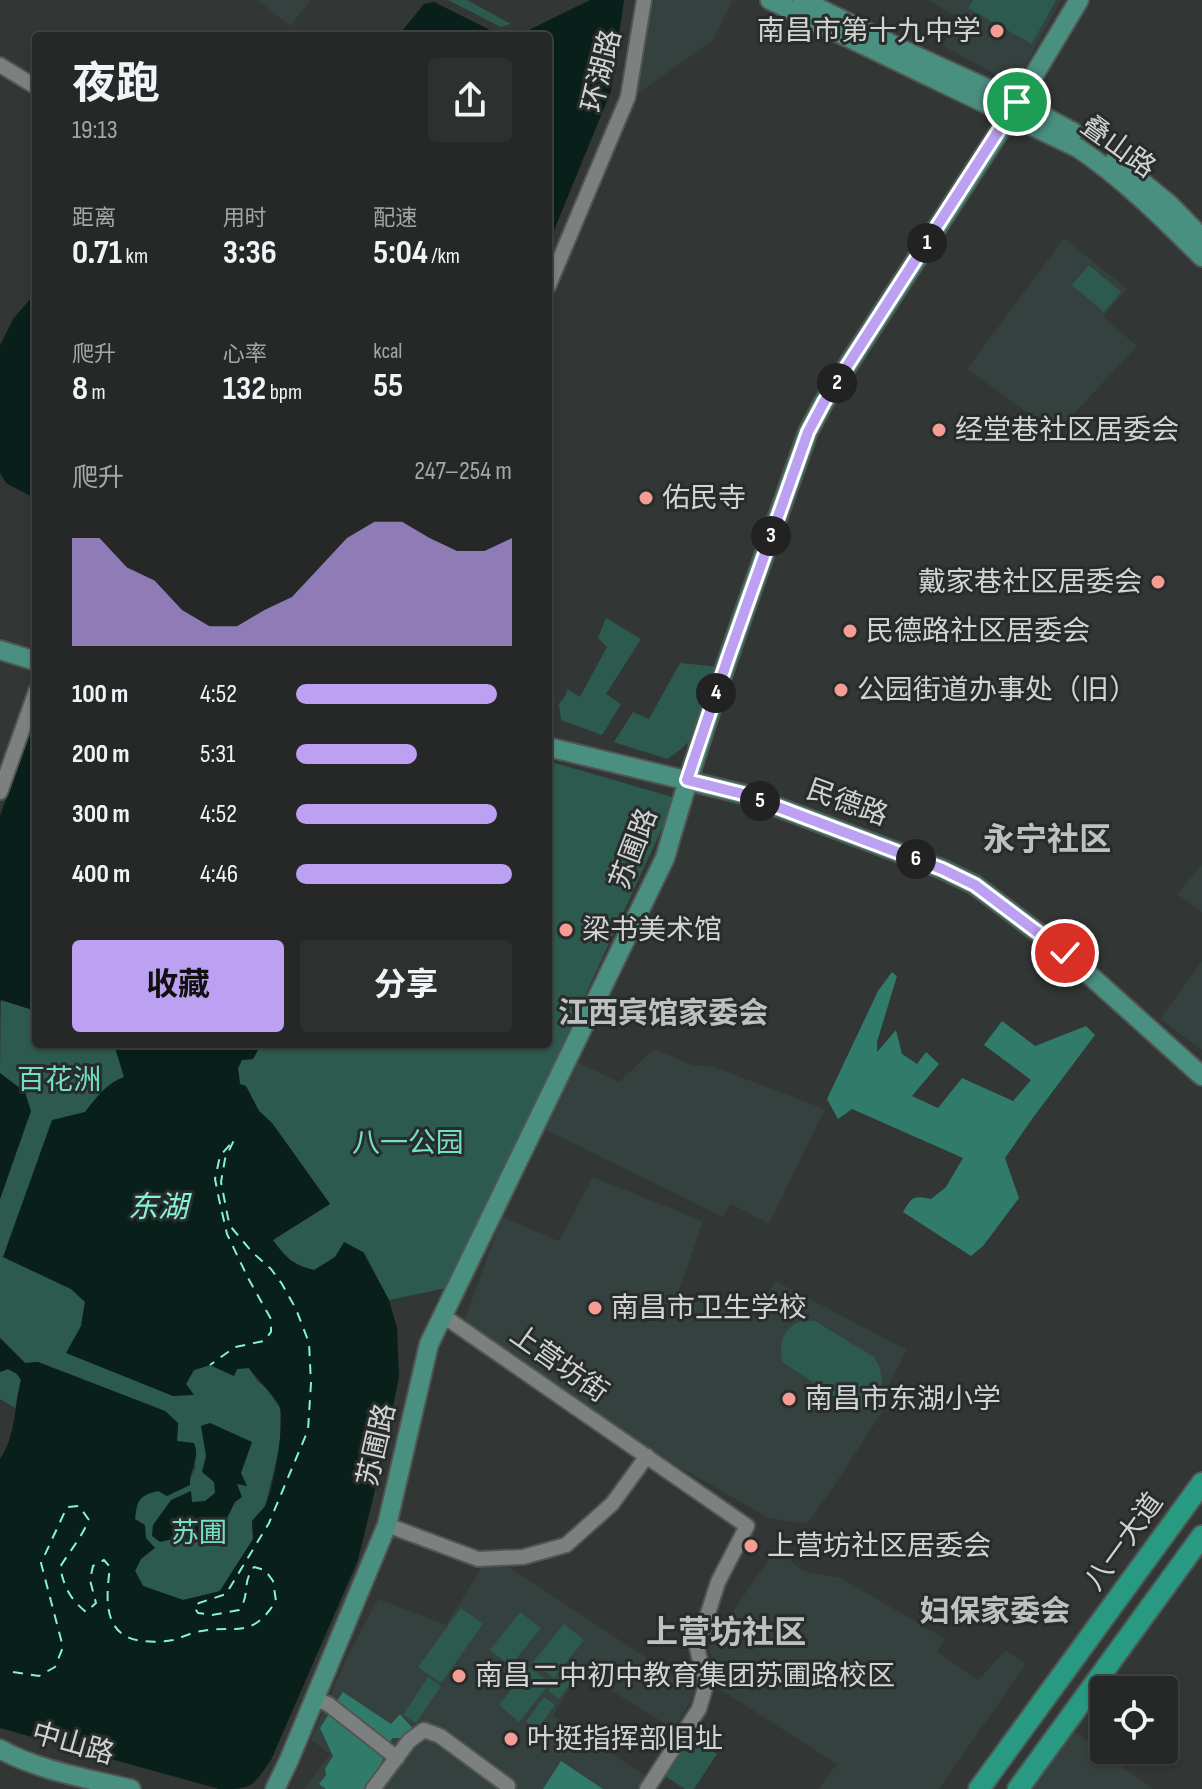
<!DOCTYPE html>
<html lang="zh">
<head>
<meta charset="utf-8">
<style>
	:root { --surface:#262828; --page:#2e3030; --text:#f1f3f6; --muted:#a4a6a8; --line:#424445; --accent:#bca0f2 }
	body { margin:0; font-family:"Sofia Sans Condensed","Noto Sans SC",sans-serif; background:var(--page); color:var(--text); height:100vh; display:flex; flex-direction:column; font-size:30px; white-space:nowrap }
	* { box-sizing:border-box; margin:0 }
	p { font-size:26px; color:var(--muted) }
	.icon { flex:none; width:44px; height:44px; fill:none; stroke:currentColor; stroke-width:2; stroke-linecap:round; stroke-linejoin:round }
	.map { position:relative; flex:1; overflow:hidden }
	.sheet { position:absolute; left:32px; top:32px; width:520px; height:1016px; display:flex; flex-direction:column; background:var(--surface); border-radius:8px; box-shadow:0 2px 6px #0004,0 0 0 2px var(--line) }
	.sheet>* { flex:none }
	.buttons { position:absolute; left:1090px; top:1676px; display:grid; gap:16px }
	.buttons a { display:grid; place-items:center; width:88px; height:88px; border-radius:8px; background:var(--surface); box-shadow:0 2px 6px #0004,0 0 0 2px var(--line); font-size:40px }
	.pin { position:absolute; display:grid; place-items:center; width:68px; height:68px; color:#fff; margin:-34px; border:4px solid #fff; border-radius:50%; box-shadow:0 2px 8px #0007 }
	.km { position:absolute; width:40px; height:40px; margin:-20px; border-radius:50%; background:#222; color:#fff; font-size:22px; line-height:40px; text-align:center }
	.round { display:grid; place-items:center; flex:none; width:84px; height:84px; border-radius:8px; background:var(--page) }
	.summary { display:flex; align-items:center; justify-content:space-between; height:136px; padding:0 40px }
	h1 { font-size:44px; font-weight:700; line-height:60px }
	.stats { display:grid; grid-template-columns:repeat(3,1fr); gap:12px; height:136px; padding:8px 40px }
	.stats div { display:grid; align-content:center }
	.stats b { font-size:34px; font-weight:700 }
	.stats small { font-size:22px; font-weight:400 }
	.stats p { font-size:22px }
	.chart { height:224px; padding:16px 40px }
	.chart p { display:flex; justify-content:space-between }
	.chart svg { width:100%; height:144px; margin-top:8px; fill:var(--accent); opacity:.7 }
	.cta { display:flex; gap:16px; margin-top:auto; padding:16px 40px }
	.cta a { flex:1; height:92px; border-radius:8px; background:var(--accent); color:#111; font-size:32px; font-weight:700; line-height:92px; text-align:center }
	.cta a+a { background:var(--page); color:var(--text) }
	ul { padding:0 40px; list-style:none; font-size:26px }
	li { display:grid; grid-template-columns:128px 96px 1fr; align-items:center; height:60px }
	li i { height:20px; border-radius:10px; background:var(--accent) }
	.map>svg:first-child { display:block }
</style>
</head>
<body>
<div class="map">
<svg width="1202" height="1789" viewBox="0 0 1202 1789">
	<rect width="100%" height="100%" fill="#323635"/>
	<g fill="#35413e">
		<path d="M257 0H311L290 26Z"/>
		<path d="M649 0H733L713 40 634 96Z"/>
		<path d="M928 0H1061L1015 85 943 46 958 17Z"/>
		<path d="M1064 238 1127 289 1103 317 1137 346 1056 433 967 369Z"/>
		<path d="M1202 865V912L1177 894Z"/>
		<path d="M1202 961V1050L1160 1019Z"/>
		<path d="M654 1049 692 1065 714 1067 825 1109 769 1224 731 1204 723 1217 540 1127 574 1060 619 1082Z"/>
		<path d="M593 1177 703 1221 677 1297 766 1319 764 1301 775 1281 907 1350 885 1392 886 1406 832 1489 807 1524 769 1518 651 1451 463 1324 502 1217 559 1241Z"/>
		<path d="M776 1549 803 1571 841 1578 945 1639 937 1652 978 1680 1006 1650 1026 1664 939 1789H818L837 1764 721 1690 708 1647Z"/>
		<path d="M482 1567H509L697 1691 674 1729 580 1672 553 1716 646 1776 638 1789H304L330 1754 311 1740 346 1659 378 1599 446 1625Z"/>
		<path d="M1071 1729 1153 1789H1027Z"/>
	</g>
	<g fill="#2d5a4f">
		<path d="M448 0H467L511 24 501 27Z"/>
		<path d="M973 0H1056L1032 44 968 8Z"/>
		<path d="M1089 265 1121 292 1104 312 1072 285Z"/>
		<path d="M606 618 641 639 606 694 621 704 602 735 561 720 559 704 566 695 567 689 580 697 607 647 598 638Z"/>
		<path d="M680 663 721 667C707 710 707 734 667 759L614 742 633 712 649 719Z"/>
		<path d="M548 761 676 798 451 1287 389 1300 364 1252 335 1257 315 1270C293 1265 286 1258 273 1240L330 1204 272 1123 259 1111 246 1087 240 1085 238 1068 242 1060 253 1059 261 1044H548Z"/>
		<path d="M1 1000 36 1011V1044H114L124 1077C107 1083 96 1098 85 1112L3 1257 71 1289 85 1302 81 1326 193 1394 186 1384 194 1370 210 1365 234 1376 237 1369 249 1368 258 1382 265 1387 280 1408V1445L265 1506 252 1521 253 1539 219 1592 183 1600 143 1586 135 1570 141 1559 146 1538 135 1520 137 1503 144 1494 190 1479 196 1466 177 1442 178 1423 165 1411 38 1362 25 1363 0 1338V1199L30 1111 24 1092 0 1073Z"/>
		<path d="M802 1321H815L874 1357 880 1368 882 1381 879 1392 867 1407 858 1409 851 1407 782 1362C779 1343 782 1328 802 1321Z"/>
		<path d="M8 1369 17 1374 21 1380 15 1408 0 1399V1372Z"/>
		<path d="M461 1608 483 1624 441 1683 418 1667Z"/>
		<path d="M520 1612 541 1628 510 1666 490 1650Z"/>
		<path d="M564 1624 584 1640 554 1678 533 1662Z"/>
		<path d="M565 1666 577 1674 559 1699 548 1691Z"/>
		<path d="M529 1667 550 1683 519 1722 499 1705Z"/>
		<path d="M428 1677 441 1686 416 1723 403 1715Z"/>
		<path d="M544 1697 555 1705 537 1730 526 1722Z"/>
		<path d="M685 1733 717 1754 694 1789H685L659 1772Z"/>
	</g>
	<g fill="#307b6a">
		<path d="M892 972 897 976 877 1042V1052L896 1030 902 1054 917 1064 926 1052 939 1064 912 1096 938 1108 962 1078 1013 1101 1031 1080 984 1045 1002 1021 1035 1046 1086 1026 1095 1035 1032 1119 1005 1158 1019 1198 983 1246 971 1256 903 1212C912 1197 913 1195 931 1199L946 1187 963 1158 852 1109 838 1119 827 1099 878 991Z"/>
		<path d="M343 1692 391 1724 400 1714 415 1731 406 1738H392L370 1789H326L319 1784 326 1775 325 1769 333 1756 320 1728Z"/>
		<path d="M561 1761 603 1789H543Z"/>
	</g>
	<g fill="#081f1a">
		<path d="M590 0H624L611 91 548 245V36H513L523 33Z"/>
		<path d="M434 2 502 36H398L424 4Z"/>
		<path d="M36 292V499L6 483 0 473V345L13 319Z"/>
		<path d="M36 715V1011L1 1000 0 1002V816Z"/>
		<path d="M114 1044H261L253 1059 242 1060 238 1068 240 1084 246 1086 259 1111 272 1123 330 1204 273 1240C286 1258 293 1265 314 1270L335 1257 344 1242 363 1252 389 1300 397 1328 399 1376 383 1457 358 1560 271 1760C251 1788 253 1789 219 1789L0 1728V1459C16 1436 14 1407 21 1380L17 1374 8 1369 0 1372V1338L25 1363 38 1362 165 1411 178 1423 177 1441 194 1443C201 1459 189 1469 190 1485L167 1496 158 1491C139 1496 137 1500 135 1519L145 1525 146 1538 155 1548 141 1559 135 1571 143 1586 183 1600 220 1591 253 1539 252 1521C256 1516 262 1511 265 1506 273 1491 285 1423 280 1408 275 1395 257 1380 249 1368L237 1369 234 1376 210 1365 194 1370 186 1384 194 1395 173 1396 66 1353 81 1326 85 1302 71 1289 3 1257 52 1120 85 1112C96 1098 107 1083 124 1077Z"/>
		<path d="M0 1073 25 1092 31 1111 0 1199Z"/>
		<path d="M210 1423 252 1442 241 1473 247 1486 237 1484 242 1497 235 1502 218 1536 196 1542 181 1537 160 1542 152 1536 153 1525 171 1500 191 1491 192 1502 205 1501 215 1493 214 1482 202 1472 206 1456 201 1426Z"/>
	</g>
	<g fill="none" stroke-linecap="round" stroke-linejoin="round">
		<path stroke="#85f2d6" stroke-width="2" stroke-dasharray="10 8" stroke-linecap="butt" d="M13 1672 39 1676 55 1667 63 1647 41 1563 67 1507 79 1506 89 1520C81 1538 70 1551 60 1567 64 1587 70 1599 86 1612L96 1603 90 1580 93 1566 104 1560 110 1567C106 1598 102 1636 142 1641 151 1642 163 1642 173 1640 181 1638 188 1634 196 1632 234 1623 250 1642 276 1601L273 1581 265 1570 254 1567C241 1584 251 1594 239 1610L212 1615 198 1613 194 1607 199 1603 226 1594 269 1523 308 1430 311 1383 309 1343 296 1309 282 1284 271 1269 252 1252 231 1227 228 1218 221 1182 225 1159 234 1140 220 1156 215 1179 219 1199 227 1234 248 1278 271 1319V1332L264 1341 235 1347 210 1365"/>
		<g stroke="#515553" stroke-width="18">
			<g id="minor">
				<path d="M0 65 36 87"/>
				<path d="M548 287 628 97 644 0"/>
				<path d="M0 792 36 691"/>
				<path d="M442 1315 747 1526 718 1582 697 1648 706 1685 699 1709 647 1789"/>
				<path d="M387 1525 478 1559 523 1557 566 1545 612 1504 647 1456"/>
				<path d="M314 1699 328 1704 397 1758"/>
				<path d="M373 1789 409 1741 424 1730 440 1736 508 1786"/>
			</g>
		</g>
		<g stroke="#515553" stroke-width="22">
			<g id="major">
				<path d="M770 0 1078 148C1124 179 1163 218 1202 257"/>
				<path d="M802 0 916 56 1017 102 1073 132"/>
				<path d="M1115 160 1169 204 1202 238"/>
				<path d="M0 650 36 661"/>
				<path d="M548 747 743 794 942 869 975 885 1065 953 1202 1076"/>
				<path d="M0 1749C36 1770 90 1779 131 1789"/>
				<path d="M275 1789 289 1760 387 1525 429 1344 665 858C706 714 758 573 808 432L824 402 1010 115 1079 0"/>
			</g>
		</g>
		<g stroke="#515553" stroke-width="24">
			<g id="highway">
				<path d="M979 1789 1202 1483"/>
				<path d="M1018 1789 1202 1536"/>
			</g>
		</g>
		<use href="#minor" stroke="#7c8180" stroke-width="14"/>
		<use href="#major" stroke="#4a9081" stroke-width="18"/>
		<use href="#highway" stroke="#289a82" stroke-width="20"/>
	</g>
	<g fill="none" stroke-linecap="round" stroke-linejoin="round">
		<g stroke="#fff" stroke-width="16">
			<path id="route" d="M1017 102 824 402 808 432 728 658 687 780 743 794 942 869 975 885 1065 953"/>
		</g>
		<use href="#route" stroke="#bca0f2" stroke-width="10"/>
	</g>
	<g fill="#f59c94" stroke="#282c2b" stroke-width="3">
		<circle cx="997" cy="31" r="8"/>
		<circle cx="939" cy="430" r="8"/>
		<circle cx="646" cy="498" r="8"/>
		<circle cx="1158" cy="582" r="8"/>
		<circle cx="850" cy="631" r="8"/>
		<circle cx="841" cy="690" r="8"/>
		<circle cx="566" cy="930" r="8"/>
		<circle cx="595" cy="1308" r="8"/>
		<circle cx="789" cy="1399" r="8"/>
		<circle cx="751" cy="1546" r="8"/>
		<circle cx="459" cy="1676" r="8"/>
		<circle cx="511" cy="1739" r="8"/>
	</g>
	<g text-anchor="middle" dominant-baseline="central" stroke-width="6" stroke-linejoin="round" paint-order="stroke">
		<g font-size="28" fill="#d1d4d3" stroke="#282c2b" text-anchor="start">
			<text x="981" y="31" text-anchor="end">南昌市第十九中学</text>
			<text x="955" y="430">经堂巷社区居委会</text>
			<text x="662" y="498">佑民寺</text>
			<text x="1142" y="582" text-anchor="end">戴家巷社区居委会</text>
			<text x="866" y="631">民德路社区居委会</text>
			<text x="857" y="690">公园街道办事处（旧）</text>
			<text x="582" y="930">梁书美术馆</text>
			<text x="611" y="1308">南昌市卫生学校</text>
			<text x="805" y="1399">南昌市东湖小学</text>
			<text x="767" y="1546">上营坊社区居委会</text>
			<text x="475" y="1676">南昌二中初中教育集团苏圃路校区</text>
			<text x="527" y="1739">叶挺指挥部旧址</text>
		</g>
		<g font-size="28" fill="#d1d4d3" stroke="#282c2b">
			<text transform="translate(602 71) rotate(-76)">环湖路</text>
			<text transform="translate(1118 147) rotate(36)">叠山路</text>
			<text transform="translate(847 803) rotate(20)">民德路</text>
			<text transform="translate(634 849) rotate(-69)">苏圃路</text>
			<text transform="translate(559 1364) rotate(35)">上营坊街</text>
			<text transform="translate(377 1445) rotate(-77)">苏圃路</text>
			<text transform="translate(1124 1542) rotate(-54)">八一大道</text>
			<text transform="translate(73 1744) rotate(16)">中山路</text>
		</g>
		<g font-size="28" fill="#73e0c5" stroke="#282c2b">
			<text x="59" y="1080">百花洲</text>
			<text x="408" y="1143">八一公园</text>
			<text x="199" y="1533">苏圃</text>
		</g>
		<g font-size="30" font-weight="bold" fill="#bdc2c1" stroke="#282c2b">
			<text x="663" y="1014">江西宾馆家委会</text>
			<text x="995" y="1612">妇保家委会</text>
		</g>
		<g font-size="30" font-style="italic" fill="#85f2d6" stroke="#282c2b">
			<text x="158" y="1208">东湖</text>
		</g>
		<g font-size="32" font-weight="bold" fill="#bdc2c1" stroke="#282c2b">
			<text x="1047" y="840">永宁社区</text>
			<text x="726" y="1633">上营坊社区</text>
		</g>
	</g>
</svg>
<div class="buttons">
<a><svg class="icon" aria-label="locate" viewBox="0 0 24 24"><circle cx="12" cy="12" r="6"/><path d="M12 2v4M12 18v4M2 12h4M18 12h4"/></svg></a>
</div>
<div class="pin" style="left:1017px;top:102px;background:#1e9e55"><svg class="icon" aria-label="arrive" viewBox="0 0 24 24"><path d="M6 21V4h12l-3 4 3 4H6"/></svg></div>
<div class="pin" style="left:1065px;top:953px;background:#d93025"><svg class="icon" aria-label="check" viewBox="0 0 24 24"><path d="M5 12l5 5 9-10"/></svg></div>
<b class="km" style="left:927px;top:243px">1</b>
<b class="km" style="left:837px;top:383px">2</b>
<b class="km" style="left:771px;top:536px">3</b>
<b class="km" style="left:716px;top:693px">4</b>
<b class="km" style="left:760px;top:801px">5</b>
<b class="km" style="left:916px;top:859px">6</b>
<section class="sheet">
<div class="summary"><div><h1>夜跑</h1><p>19:13</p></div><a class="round"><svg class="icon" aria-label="share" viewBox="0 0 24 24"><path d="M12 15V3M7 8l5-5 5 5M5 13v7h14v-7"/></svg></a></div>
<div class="stats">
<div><p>距离</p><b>0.71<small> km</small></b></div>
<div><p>用时</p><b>3:36</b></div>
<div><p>配速</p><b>5:04<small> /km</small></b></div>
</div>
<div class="stats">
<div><p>爬升</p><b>8<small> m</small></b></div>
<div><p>心率</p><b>132<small> bpm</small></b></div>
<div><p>kcal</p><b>55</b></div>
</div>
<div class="chart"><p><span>爬升</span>247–254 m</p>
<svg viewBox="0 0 160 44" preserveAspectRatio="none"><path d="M0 44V11L10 11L20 20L30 24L40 33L50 38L60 38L70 33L80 29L90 20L100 11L110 6L120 6L130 11L140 15L150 15L160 11V44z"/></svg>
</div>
<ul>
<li><b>100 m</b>4:52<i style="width:93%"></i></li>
<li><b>200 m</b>5:31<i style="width:56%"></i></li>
<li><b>300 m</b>4:52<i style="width:93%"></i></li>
<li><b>400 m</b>4:46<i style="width:100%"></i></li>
</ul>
<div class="cta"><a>收藏</a><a>分享</a></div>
</section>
</div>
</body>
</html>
